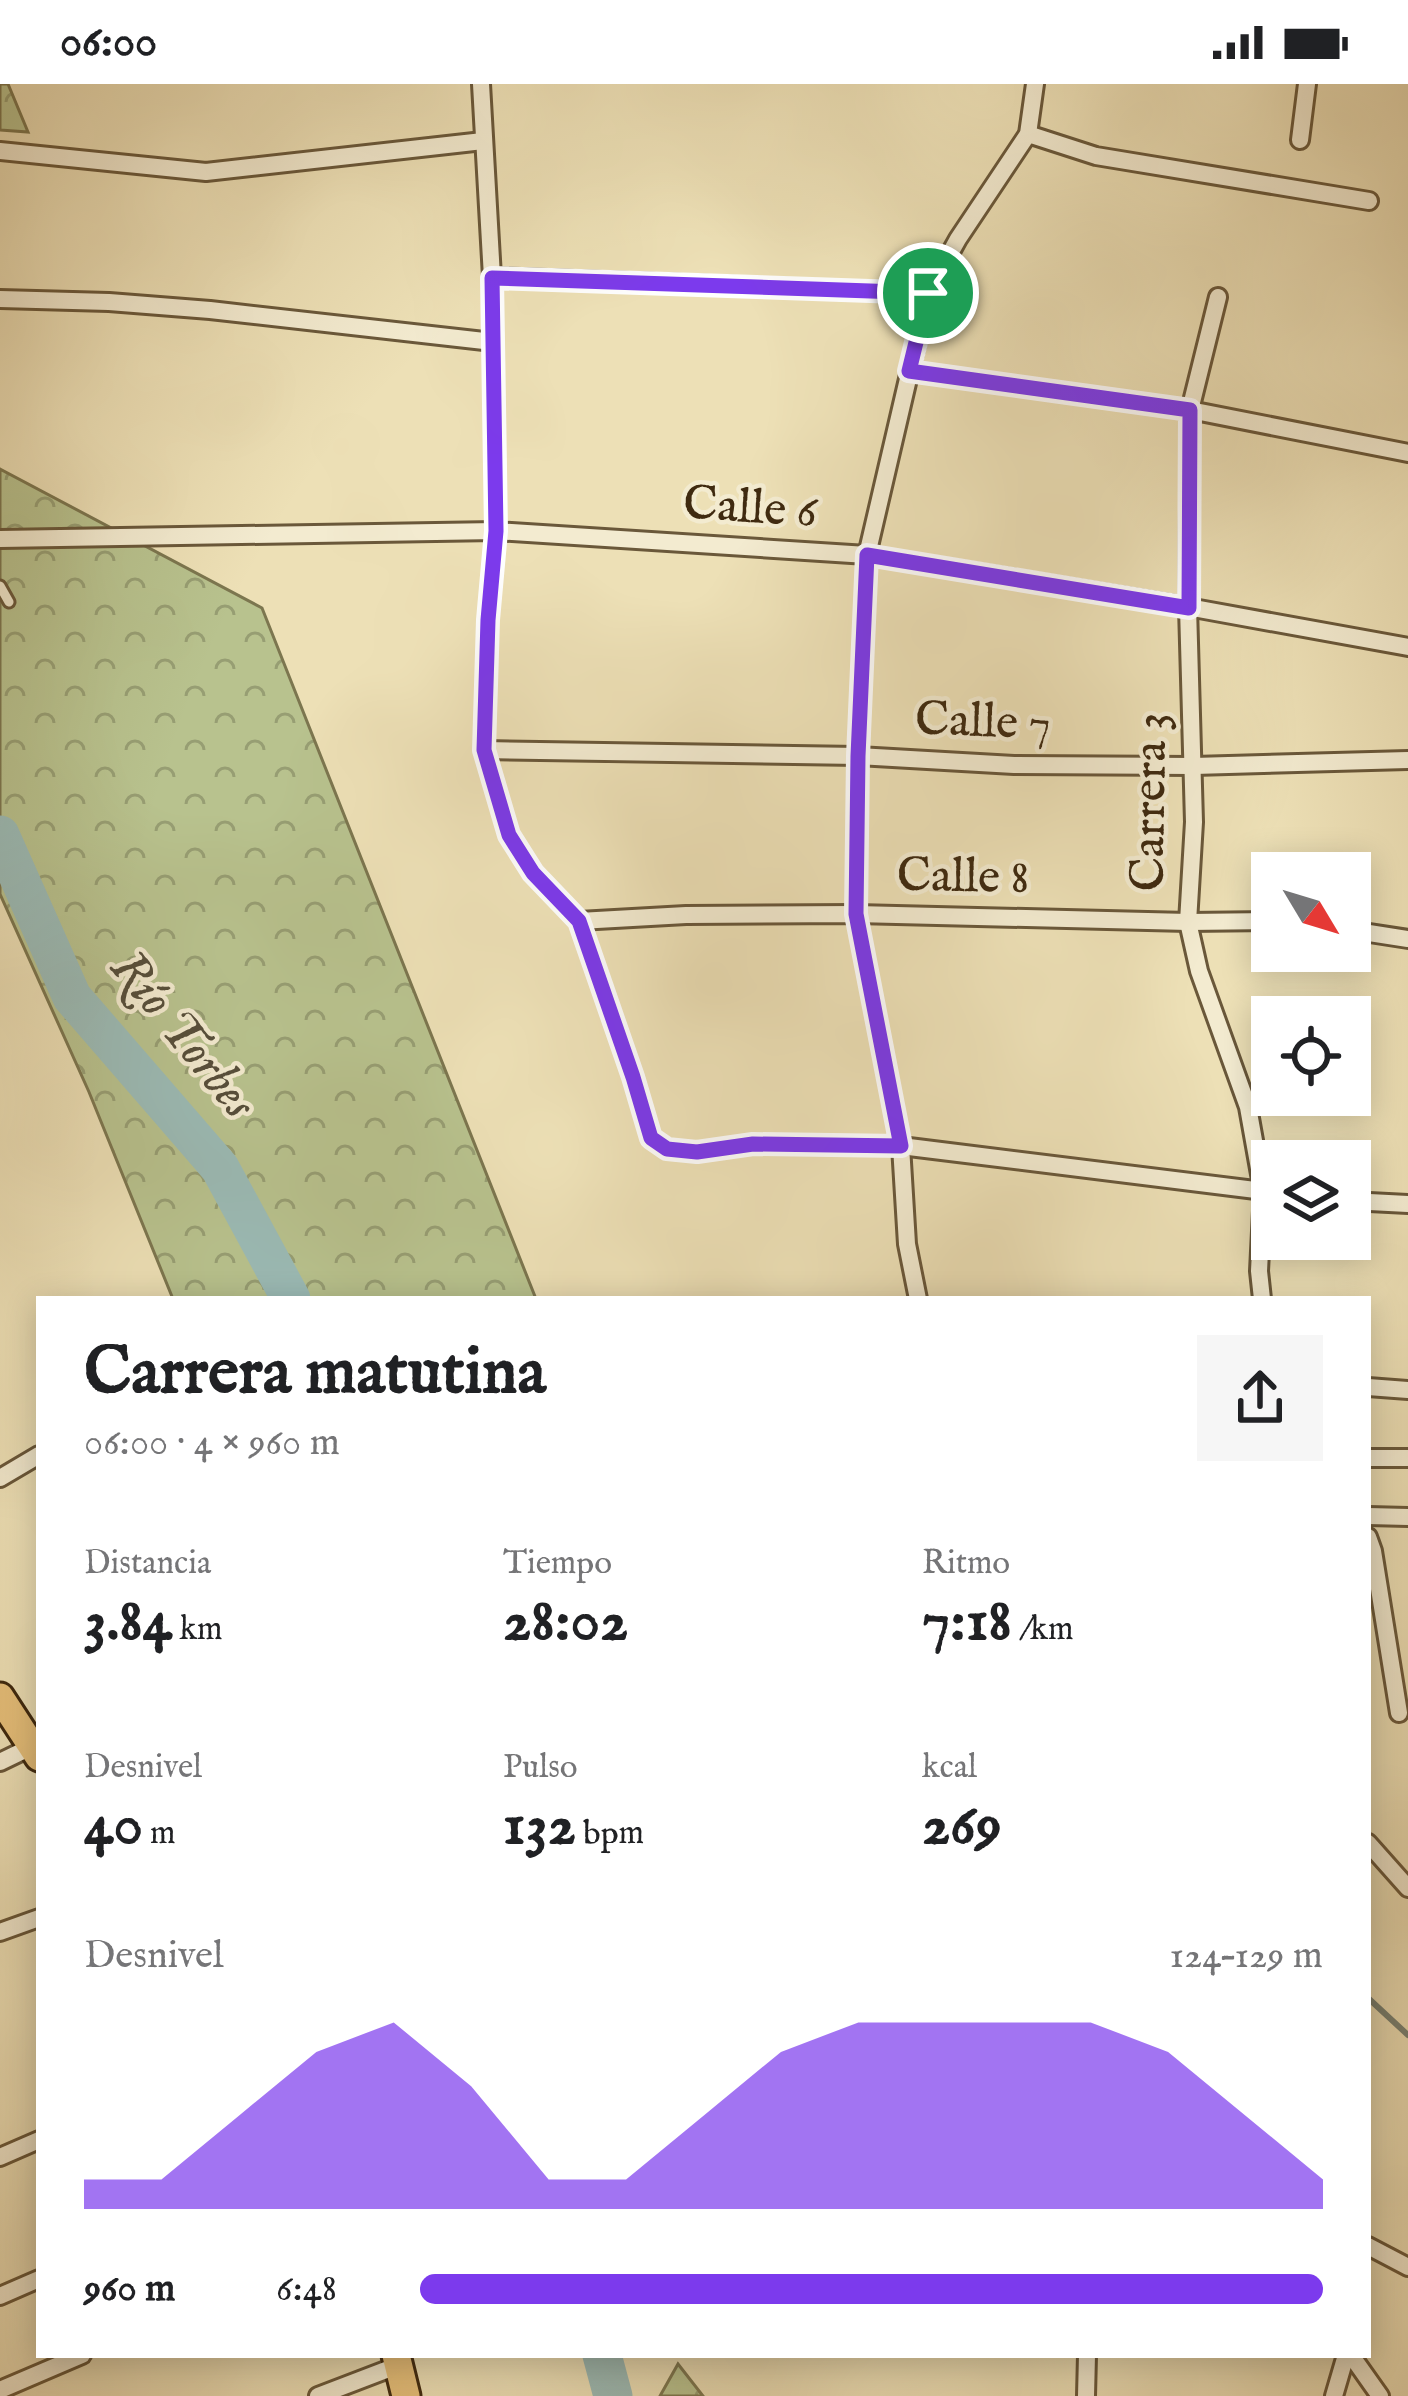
<!DOCTYPE html>
<html lang="es">
<head>
<meta charset="utf-8">
<style>
	:root { --surface:#fff; --page:#f6f6f6; --text:#202124; --muted:#757577; --accent:#7c3aed }
	body { margin:0; font-family:"IM FELL English",serif; background:var(--page); color:var(--text); height:100vh; display:flex; flex-direction:column; font-size:45px; white-space:nowrap }
	* { box-sizing:border-box; margin:0 }
	p { font-size:39px; color:var(--muted) }
	.icon { flex:none; width:66px; height:66px; fill:none; stroke:currentColor; stroke-width:2; stroke-linecap:round; stroke-linejoin:round }
	.map { position:relative; flex:1; overflow:hidden }
	.side { position:absolute; left:36px; top:1212px; width:1335px; height:1062px; display:flex; flex-direction:column; background:var(--surface); border-radius:0px; box-shadow:0 6px 30px #0003 }
	.side>* { flex:none }
	.needle { width:78px; rotate:128deg }
	.buttons { position:absolute; left:1251px; top:768px; display:grid; gap:24px }
	.buttons a { display:grid; place-items:center; width:120px; height:120px; border-radius:0px; background:var(--surface); box-shadow:0 6px 30px #0003; font-size:60px }
	.pin { position:absolute; display:grid; place-items:center; width:102px; height:102px; color:#fff; margin:-51px; border:6px solid #fff; border-radius:50%; box-shadow:0 3px 12px #0007 }
	.round { display:grid; place-items:center; flex:none; width:126px; height:126px; border-radius:0px; background:var(--page) }
	.headline { display:flex; align-items:center; justify-content:space-between; height:204px; padding:0 48px }
	h1 { font-size:66px; font-weight:700; line-height:90px }
	.stats { display:grid; grid-template-columns:repeat(3,1fr); gap:18px; height:204px; padding:12px 48px }
	.stats div { display:grid; align-content:center }
	.stats b { font-size:60px; font-weight:700 }
	.stats small { font-size:33px; font-weight:400 }
	.stats p { font-size:33px }
	.chart { height:336px; padding:24px 48px }
	.chart p { display:flex; justify-content:space-between }
	.chart svg { width:100%; height:216px; margin-top:12px; fill:var(--accent); opacity:.7 }
	ul { padding:0 48px; list-style:none; font-size:39px }
	li { display:grid; grid-template-columns:192px 144px 1fr; align-items:center; height:90px }
	li i { height:30px; border-radius:15px; background:var(--accent) }
	.status { display:flex; justify-content:space-between; align-items:center; height:84px; padding:0 60px; background:var(--surface); direction:ltr }
	.status svg { height:33px; fill:currentColor }
	.map>svg:first-child { display:block }
</style>
</head>
<body>
<div class="status"><b>06:00</b><svg viewBox="0 0 49 12"><path d="M0 12V9h3v3zM5 12V6h3v6zM10 12V3h3v9zM15 12V0h3v12zM26 1h20v11H26zM47 4h2v5h-2z"/></svg></div>
<div class="map">
<svg width="1408" height="2312" viewBox="0 0 1408 2312">
	<defs>
		<pattern id="forest-crowns" width="20" height="18" patternUnits="userSpaceOnUse" patternTransform="scale(3)"><rect width="20" height="18" fill="#b8c28e"/><path d="M2 6a3 3 0 1 1 6 0M12 15a3 3 0 1 1 6 0" fill="none" stroke="#979e73"/></pattern>
	</defs>
	<rect width="100%" height="100%" fill="#ede0b6"/>
	<filter id="stains"><feTurbulence type="fractalNoise" baseFrequency=".00167" numOctaves="4"/><feColorMatrix values="0 0 0 0 .2 0 0 0 0 .09 0 0 0 0 .02 0 0 0 .5 -.17"/></filter>
	<radialGradient id="worn" r=".72"><stop offset=".6" stop-color="#630" stop-opacity="0"/><stop offset="1" stop-color="#630" stop-opacity=".3"/></radialGradient>
	<g fill="url(#forest-crowns)" stroke="#7c764f" stroke-width="3">
		<path d="M0 0H8L28 48 0 46Z"/>
		<path d="M0 385 262 524 536 1215H173L89 1008 0 810Z"/>
		<path d="M678 2280 703 2312H660Z"/>
	</g>
	<g fill="none" stroke-linecap="round" stroke-linejoin="round">
		<path stroke="#768174" stroke-width="6" d="M1368 1914 1408 1951"/>
		<g stroke="#9bbbb6" stroke-width="39">
			<path d="M0 751 72 913 220 1084 291 1215"/>
			<path d="M602 2271 613 2312"/>
		</g>
		<g stroke="#6a583a" stroke-width="15">
			<path id="service" d="M0 502 9 518"/>
		</g>
		<g stroke="#6a583a" stroke-width="22">
			<g id="minor">
				<path d="M481 0 492 193 496 447 488 536 484 666 509 751 533 789 579 837 633 993 651 1054 667 1065 697 1068 753 1060 901 1062 1272 1108"/>
				<path d="M1028 50 1096 72 1369 117"/>
				<path d="M1300 56 1307 0"/>
				<path d="M0 67 206 88 483 57"/>
				<path d="M492 193 928 209"/>
				<path d="M1218 213 1190 326 1188 523 1194 738 1188 838 1199 887 1248 1023 1263 1107 1259 1187 1262 1215"/>
				<path d="M0 215 109 218 210 226 493 258"/>
				<path d="M909 287 1190 326 1408 369"/>
				<path d="M0 455 496 447 867 471 1188 523 1408 563"/>
				<path d="M484 666 858 672 1014 681 1194 682 1408 676"/>
				<path d="M579 837 686 831 856 830 1188 838 1272 837"/>
				<path d="M1350 846 1408 855"/>
				<path d="M1350 1117 1408 1120"/>
				<path d="M918 1215 907 1160 901 1062 856 830 858 672 867 471 928 209 958 155 1028 50 1035 0"/>
				<path d="M1368 1303 1408 1306"/>
				<path d="M1368 1374H1408"/>
				<path d="M0 1394 39 1371"/>
				<path d="M1368 1432 1408 1433"/>
				<path d="M1368 1453 1373 1467 1399 1629"/>
				<path d="M0 1678 31 1663"/>
				<path d="M1368 1759 1408 1804"/>
				<path d="M0 1848 39 1834"/>
				<path d="M0 2073 39 2056"/>
				<path d="M1368 2162 1408 2183"/>
				<path d="M0 2212 39 2195"/>
				<path d="M1351 2271 1380 2312"/>
				<path d="M0 2306 82 2271"/>
				<path d="M318 2312 399 2281"/>
				<path d="M1086 2312 1087 2271"/>
				<path d="M1334 2312 1346 2271"/>
			</g>
		</g>
		<g stroke="#3f2a10" stroke-width="33">
			<g id="primary">
				<path d="M0 1613 39 1673"/>
				<path d="M396 2271 406 2312"/>
			</g>
		</g>
		<use href="#service" stroke="#f3ebd0" stroke-width="9"/>
		<use href="#minor" stroke="#f3ebd0" stroke-width="16"/>
		<use href="#primary" stroke="#e6c07b" stroke-width="27"/>
	</g>
	<g fill="none" stroke-linecap="round" stroke-linejoin="round">
		<g stroke="#fff" stroke-width="24">
			<path id="route" d="M492 194 928 209 909 287 1190 326 1189 524 867 471 858 672 856 830 901 1062 753 1060 697 1068 667 1065 651 1054 633 993 579 837 533 789 509 751 484 666 488 536 496 447Z"/>
		</g>
		<use href="#route" stroke="#7c3aed" stroke-width="15"/>
	</g>
	<g text-anchor="middle" dominant-baseline="central" stroke-width="9" stroke-linejoin="round" paint-order="stroke">
		<g font-size="48" fill="#3f2a10" stroke="#f3ebd0">
			<text transform="translate(750 425) rotate(4)">Calle 6</text>
			<text transform="translate(983 639) rotate(2)">Calle 7</text>
			<text transform="translate(1151 718) rotate(-89)">Carrera 3</text>
			<text transform="translate(963 794) rotate(1)">Calle 8</text>
		</g>
		<g font-size="51" font-style="italic" fill="#564e3a" stroke="#f3ebd0">
			<text transform="translate(182 952) rotate(51)">Río Torbes</text>
		</g>
	</g>
	<rect width="100%" height="100%" filter="url(#stains)"/>
	<rect width="100%" height="100%" fill="url(#worn)"/>
</svg>
<div class="buttons">
<a><svg class="needle" viewBox="-14 -14 28 28"><path d="M0-13l5 13h-10z" fill="#e53935"/><path d="M0 13l5-13h-10z" fill="#757577"/></svg></a>
<a><svg class="icon" aria-label="locate" viewBox="0 0 24 24"><circle cx="12" cy="12" r="6"/><path d="M12 2v4M12 18v4M2 12h4M18 12h4"/></svg></a>
<a><svg class="icon" aria-label="layers" viewBox="0 0 24 24"><path d="M12 4l9 5-9 5-9-5zM3 14l9 5 9-5"/></svg></a>
</div>
<div class="pin" style="left:928px;top:209px;background:#1e9e55"><svg class="icon" aria-label="arrive" viewBox="0 0 24 24"><path d="M6 21V4h12l-3 4 3 4H6"/></svg></div>
<section class="side">
<div class="headline"><div><h1>Carrera matutina</h1><p>06:00 · 4 × 960 m</p></div><a class="round"><svg class="icon" aria-label="share" viewBox="0 0 24 24"><path d="M12 15V3M7 8l5-5 5 5M5 13v7h14v-7"/></svg></a></div>
<div class="stats">
<div><p>Distancia</p><b>3.84<small> km</small></b></div>
<div><p>Tiempo</p><b>28:02</b></div>
<div><p>Ritmo</p><b>7:18<small> /km</small></b></div>
</div>
<div class="stats">
<div><p>Desnivel</p><b>40<small> m</small></b></div>
<div><p>Pulso</p><b>132<small> bpm</small></b></div>
<div><p>kcal</p><b>269</b></div>
</div>
<div class="chart"><p><span>Desnivel</span>124–129 m</p>
<svg viewBox="0 0 160 44" preserveAspectRatio="none"><path d="M0 44V38L10 38L20 25L30 12L40 6L50 19L60 38L70 38L80 25L90 12L100 6L110 6L120 6L130 6L140 12L150 25L160 38V44z"/></svg>
</div>
<ul>
<li><b>960 m</b>6:48<i style="width:100%"></i></li>
</ul>
</section>
</div>
</body>
</html>
